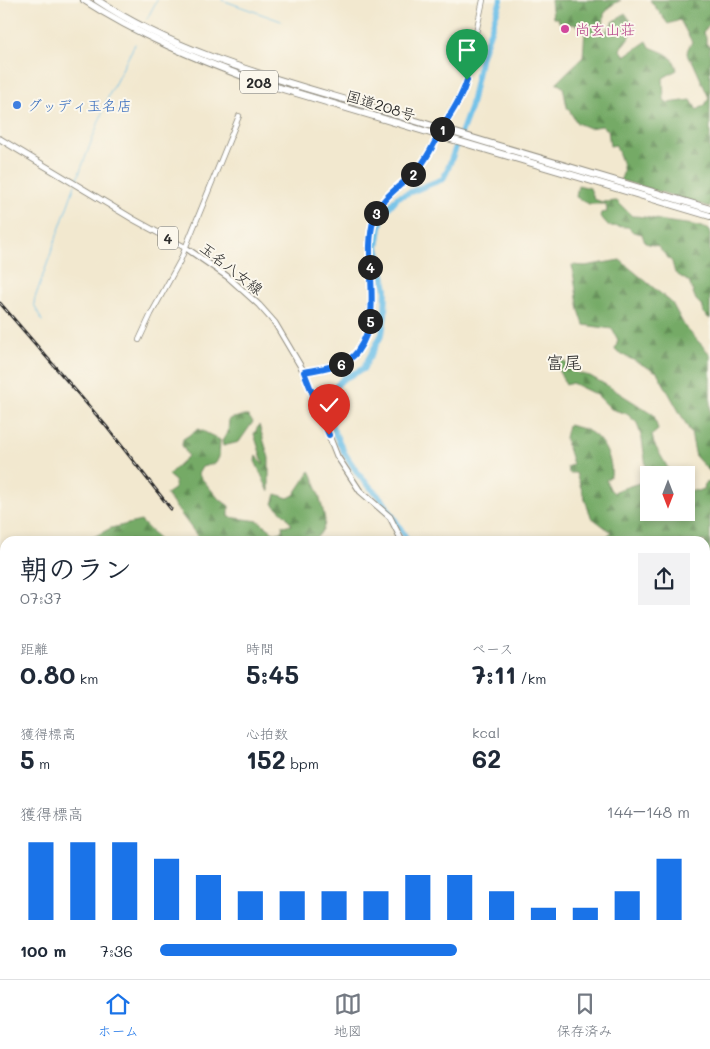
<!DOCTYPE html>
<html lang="ja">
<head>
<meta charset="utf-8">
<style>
	:root { --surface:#fff; --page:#f2f2f3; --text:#1f2937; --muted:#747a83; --line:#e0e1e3; --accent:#1a73e8 }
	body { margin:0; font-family:Mali,"Klee One",sans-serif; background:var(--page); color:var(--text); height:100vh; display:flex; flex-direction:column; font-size:19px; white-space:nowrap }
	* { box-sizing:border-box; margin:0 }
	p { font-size:16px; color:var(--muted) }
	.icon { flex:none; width:28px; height:28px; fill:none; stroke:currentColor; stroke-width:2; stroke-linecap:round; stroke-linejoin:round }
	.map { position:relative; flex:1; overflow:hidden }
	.drawer { position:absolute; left:0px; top:536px; width:710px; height:444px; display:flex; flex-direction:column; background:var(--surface); border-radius:15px 15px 0 0; box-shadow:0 2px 8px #0003 }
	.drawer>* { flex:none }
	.needle { width:32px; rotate:180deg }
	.buttons { position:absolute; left:640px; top:466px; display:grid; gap:10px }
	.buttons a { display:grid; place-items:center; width:55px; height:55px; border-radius:0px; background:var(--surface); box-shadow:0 2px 8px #0003; font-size:25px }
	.pin { position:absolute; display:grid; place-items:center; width:42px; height:42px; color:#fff; margin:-51px -21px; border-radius:50% 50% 50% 0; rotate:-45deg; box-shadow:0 0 5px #0007 }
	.pin .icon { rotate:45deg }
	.km { position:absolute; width:25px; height:25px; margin:-12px; border-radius:50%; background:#222; color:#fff; font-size:14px; line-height:25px; text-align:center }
	.round { display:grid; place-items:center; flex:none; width:52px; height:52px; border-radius:0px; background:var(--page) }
	.head { display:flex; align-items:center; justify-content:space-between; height:85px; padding:0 20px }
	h1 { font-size:28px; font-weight:800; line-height:38px }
	.stats { display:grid; grid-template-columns:repeat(3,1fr); gap:8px; height:85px; padding:5px 20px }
	.stats div { display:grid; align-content:center }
	.stats b { font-size:25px; font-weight:800 }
	.stats small { font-size:14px; font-weight:400 }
	.stats p { font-size:14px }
	.chart { height:140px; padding:10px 20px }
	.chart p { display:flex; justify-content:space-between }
	.chart svg { width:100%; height:90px; margin-top:5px; stroke:var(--accent); stroke-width:6 }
	ul { padding:0 20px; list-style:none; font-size:16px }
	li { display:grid; grid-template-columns:80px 60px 1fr; align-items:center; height:38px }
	li i { height:12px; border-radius:6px; background:var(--accent) }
	.tab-bar { display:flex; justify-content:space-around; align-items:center; height:70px; border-top:1px solid var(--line); background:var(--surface); font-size:14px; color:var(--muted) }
	.tab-bar a { display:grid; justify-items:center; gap:2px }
	.tab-bar .selected { color:var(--accent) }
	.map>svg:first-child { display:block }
</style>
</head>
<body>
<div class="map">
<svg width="710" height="979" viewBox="0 0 710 979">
	<defs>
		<pattern id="forest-firs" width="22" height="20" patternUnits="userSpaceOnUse" patternTransform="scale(1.25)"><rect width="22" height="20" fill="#75aa66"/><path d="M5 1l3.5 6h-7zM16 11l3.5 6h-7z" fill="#608b54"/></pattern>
	</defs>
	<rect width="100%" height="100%" fill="#fbf7ec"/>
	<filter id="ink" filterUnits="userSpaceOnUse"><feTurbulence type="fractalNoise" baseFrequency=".02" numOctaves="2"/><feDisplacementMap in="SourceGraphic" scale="10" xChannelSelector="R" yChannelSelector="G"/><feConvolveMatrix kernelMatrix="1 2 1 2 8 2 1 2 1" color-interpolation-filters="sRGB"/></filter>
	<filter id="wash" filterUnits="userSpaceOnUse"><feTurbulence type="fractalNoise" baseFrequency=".0096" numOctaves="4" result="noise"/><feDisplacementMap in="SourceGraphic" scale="20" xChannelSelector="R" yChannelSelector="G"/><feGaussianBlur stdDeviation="1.12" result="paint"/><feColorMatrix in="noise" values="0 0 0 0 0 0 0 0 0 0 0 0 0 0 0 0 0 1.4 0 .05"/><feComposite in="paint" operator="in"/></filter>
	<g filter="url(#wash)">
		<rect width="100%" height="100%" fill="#f2e8cf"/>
		<g fill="url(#forest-firs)" stroke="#506a48">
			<path d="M551 0H621L612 5 604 14 603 35 612 23 625 13 636 28 620 49 625 56 647 41 650 47C663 53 674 54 677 70L663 78 664 100 668 103 691 100 697 110 705 105 709 98 692 60 689 59C685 52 688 48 692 42L680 20 668 24 650 0H710V24L703 32 706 37V44L710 46V207L620 180C628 169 619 157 616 145L610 146 608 130 602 126 589 128 577 123 567 107 563 87 556 83 583 57 585 30 583 26 559 22 558 18H553Z"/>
			<path d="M578 185 590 188 594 199 602 202 617 201 632 216C645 216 657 220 671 222 685 224 696 224 710 230V319L703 313V307L696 300 689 282 675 273 672 262 657 246 645 243 642 234 633 232 628 227 609 226 600 216 601 213 607 212 606 204H589L576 197Z"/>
			<path d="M620 260 672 303 685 327 710 354V472L696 457 691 433 657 372 617 352 615 350 618 340 612 329 584 325 579 310 572 265 585 266Z"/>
			<path d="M556 358 562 359 578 373 590 376 608 386 654 415 658 430 652 435 654 444 672 475H649V512H686V490L698 491 704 489 705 483 710 482V587L705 591V541H602L611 532 591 517 576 473H569L567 467 573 464 565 438 568 425C575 427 584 428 590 432 604 440 613 461 611 476L606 480 610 489 615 494V491L648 480 642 439 637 423 627 414 611 409 597 395 572 383 566 385 554 362Z"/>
			<path d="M242 416H248L253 422 239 442 223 446 222 441 228 432 229 419Z"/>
			<path d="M259 425 269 458V492L255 461 256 455 264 465 254 434Z"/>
			<path d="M199 429 220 440 219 457 216 463 202 467 198 474 218 498 229 506V517L259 521 273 532 279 533 283 531 282 526 292 525 286 516 273 504 276 494 288 498 294 495 310 471C314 475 325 515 325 521 325 529 318 537 313 541H201L166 494 175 488V481L168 475 188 456 182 445 183 439Z"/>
			<path d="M141 521 160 541H86L111 528Z"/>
			<path d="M5 585V957L0 948V588Z"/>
			<path d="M705 655 710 658V876L705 878Z"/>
			<path d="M30 975H262L263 979H28Z"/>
		</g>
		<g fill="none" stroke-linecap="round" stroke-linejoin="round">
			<g stroke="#6cbfe8" stroke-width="1">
				<path d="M222 0 281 21"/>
				<path d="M147 19 157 0"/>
				<path d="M76 182 109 95 135 44"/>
				<path d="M42 321 34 304 35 298 75 185"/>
			</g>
			<g stroke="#6cbfe8" stroke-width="6">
				<path d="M408 541 384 502 359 475 345 454 332 427 330 398 333 389 343 379 363 369 382 334 385 315 386 289 377 247 382 215 398 197 443 179 447 171 470 109 480 61 501 0"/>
				<path d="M473 979 475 975"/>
			</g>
		</g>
	</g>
	<g filter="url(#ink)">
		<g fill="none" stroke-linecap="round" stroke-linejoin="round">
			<g stroke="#8e8a7d" stroke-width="6">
				<g id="minor">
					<path d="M139 340 151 314 180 261 239 116"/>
					<path d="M304 372 350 360 357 352 367 333 372 292 370 244 375 216 385 201 422 164 464 89 483 0"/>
					<path d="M705 719 710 704"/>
					<path d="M0 902 5 901"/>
				</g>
			</g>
			<g stroke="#8e8a7d" stroke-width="7">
				<g id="major">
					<path d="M0 139 133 219 186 248 228 277 259 305 275 323 304 372 337 456 360 491 390 517 402 541"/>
					<path d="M465 979 467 975"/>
				</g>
			</g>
			<g stroke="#8e8a7d" stroke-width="8">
				<g id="highway">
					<path d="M84 0C138 35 196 59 256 81L710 216"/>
					<path d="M97 0C179 55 277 79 370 107 483 142 597 175 710 209"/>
				</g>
			</g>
			<use href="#minor" stroke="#fff" stroke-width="4.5"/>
			<use href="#major" stroke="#fff" stroke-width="5"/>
			<use href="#highway" stroke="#fff" stroke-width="6"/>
			<g stroke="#2b2b2b" stroke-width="3">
				<g id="rail">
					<path d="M0 303 106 426 171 509"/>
					<path d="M520 975 523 979"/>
				</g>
			</g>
			<use href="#rail" stroke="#fbf7ec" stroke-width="1" stroke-dasharray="4" stroke-linecap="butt"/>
		</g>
	</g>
	<g fill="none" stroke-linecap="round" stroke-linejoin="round" filter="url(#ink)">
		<g stroke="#fff" stroke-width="10">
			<path id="route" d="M329 435 304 372C321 368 346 367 357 352 386 312 361 263 374 218 381 195 407 183 422 164 430 153 436 140 442 128 451 113 462 98 467 80"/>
		</g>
		<use href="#route" stroke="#1a73e8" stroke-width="6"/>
	</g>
	<circle fill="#d1479c" stroke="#fbf7ec" stroke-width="2" cx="565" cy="29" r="5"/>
	<circle fill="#3f7fe0" stroke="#fbf7ec" stroke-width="2" cx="17" cy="105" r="5"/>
	<g text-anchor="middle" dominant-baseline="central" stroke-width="4" stroke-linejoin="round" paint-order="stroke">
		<g fill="#fbf7ec" stroke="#696865" stroke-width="1">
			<rect x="240" y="70.5" width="38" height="23" rx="4"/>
			<rect x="158" y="226.5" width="20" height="23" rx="4"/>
		</g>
		<g font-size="14" font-weight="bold" fill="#2b2b2b">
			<text x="259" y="82">208</text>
			<text x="168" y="238">4</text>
		</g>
		<g font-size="15" fill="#b23c85" stroke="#fbf7ec" text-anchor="start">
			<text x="575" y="29">尚玄山荘</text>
		</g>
		<g font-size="15" fill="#366cbe" stroke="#fbf7ec" text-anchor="start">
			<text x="27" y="105">グッディ玉名店</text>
		</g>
		<g font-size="15" fill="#2b2b2b" stroke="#fbf7ec">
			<text transform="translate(381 105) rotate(17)">国道208号</text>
			<text transform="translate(232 268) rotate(38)">玉名八女線</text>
		</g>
		<g font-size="18" fill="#2b2b2b" stroke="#fbf7ec">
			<text x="564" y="362">富尾</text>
		</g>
	</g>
</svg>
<div class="buttons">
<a><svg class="needle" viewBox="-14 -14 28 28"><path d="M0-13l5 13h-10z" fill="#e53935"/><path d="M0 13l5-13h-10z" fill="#747a83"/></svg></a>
</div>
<div class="pin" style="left:467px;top:80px;background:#1e9e55"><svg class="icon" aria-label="arrive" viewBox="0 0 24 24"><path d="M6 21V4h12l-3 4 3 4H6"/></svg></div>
<div class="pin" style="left:329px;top:435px;background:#d93025"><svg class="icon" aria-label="check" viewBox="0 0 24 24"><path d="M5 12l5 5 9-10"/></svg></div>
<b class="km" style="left:442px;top:129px">1</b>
<b class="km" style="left:413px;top:174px">2</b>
<b class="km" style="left:376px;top:213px">3</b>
<b class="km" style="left:370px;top:267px">4</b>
<b class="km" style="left:370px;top:321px">5</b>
<b class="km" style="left:341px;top:364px">6</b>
<section class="drawer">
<div class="head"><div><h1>朝のラン</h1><p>07:37</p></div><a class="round"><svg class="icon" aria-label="share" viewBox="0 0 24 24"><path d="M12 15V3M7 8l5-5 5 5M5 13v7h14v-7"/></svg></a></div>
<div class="stats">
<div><p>距離</p><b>0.80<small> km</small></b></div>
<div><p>時間</p><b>5:45</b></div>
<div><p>ペース</p><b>7:11<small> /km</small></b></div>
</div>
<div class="stats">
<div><p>獲得標高</p><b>5<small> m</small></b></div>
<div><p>心拍数</p><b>152<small> bpm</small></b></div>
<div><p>kcal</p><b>62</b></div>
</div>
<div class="chart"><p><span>獲得標高</span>144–148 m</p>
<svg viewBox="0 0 160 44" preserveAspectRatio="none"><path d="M5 44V6M15 44V6M25 44V6M35 44V14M45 44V22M55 44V30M65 44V30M75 44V30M85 44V30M95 44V22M105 44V22M115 44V30M125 44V38M135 44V38M145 44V30M155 44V14"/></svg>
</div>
<ul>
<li><b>100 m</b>7:36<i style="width:56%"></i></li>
</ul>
</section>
</div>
<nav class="tab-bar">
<a class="selected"><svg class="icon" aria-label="home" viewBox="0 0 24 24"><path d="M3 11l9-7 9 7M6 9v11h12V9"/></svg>ホーム</a>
<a><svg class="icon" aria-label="map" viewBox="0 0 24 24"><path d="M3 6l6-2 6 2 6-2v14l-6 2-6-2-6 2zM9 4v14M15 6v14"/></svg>地図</a>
<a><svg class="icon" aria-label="saved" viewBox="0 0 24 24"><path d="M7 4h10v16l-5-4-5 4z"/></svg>保存済み</a>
</nav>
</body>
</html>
